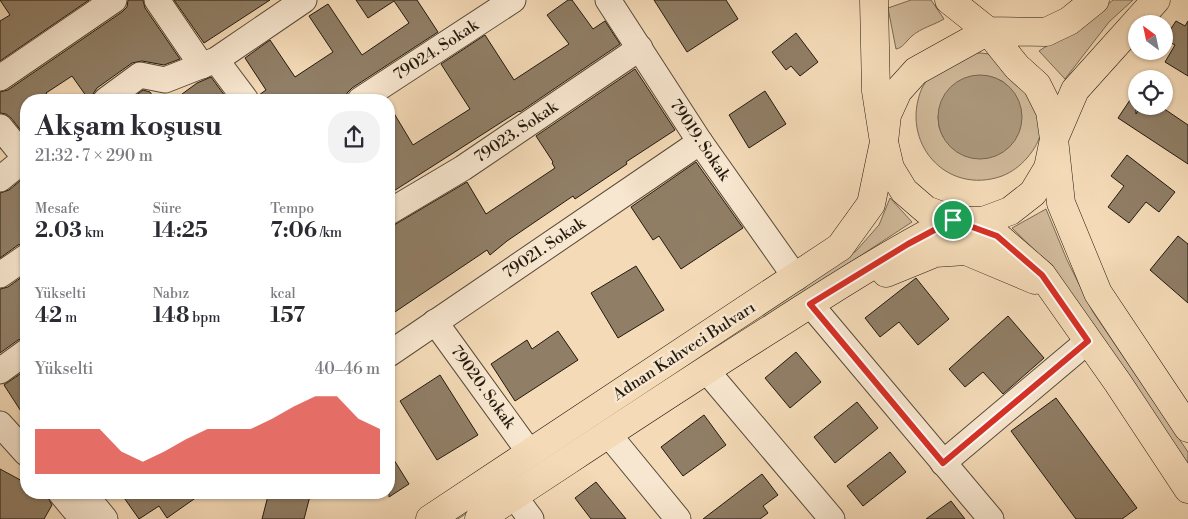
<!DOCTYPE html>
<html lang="tr">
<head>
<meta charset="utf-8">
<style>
	:root { --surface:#fff; --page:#f2f2f3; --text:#2b2b33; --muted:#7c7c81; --accent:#d93025 }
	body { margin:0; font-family:"Libre Bodoni",serif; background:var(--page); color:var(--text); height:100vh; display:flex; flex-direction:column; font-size:19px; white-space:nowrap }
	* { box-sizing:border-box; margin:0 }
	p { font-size:16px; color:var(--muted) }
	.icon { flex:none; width:28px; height:28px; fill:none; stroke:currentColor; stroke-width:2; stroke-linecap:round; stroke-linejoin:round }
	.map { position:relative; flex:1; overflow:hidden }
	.panel { position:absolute; left:20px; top:94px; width:375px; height:405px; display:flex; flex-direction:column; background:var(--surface); border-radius:20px; box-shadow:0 1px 4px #0004 }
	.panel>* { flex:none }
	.needle { width:32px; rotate:327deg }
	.buttons { position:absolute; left:1128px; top:15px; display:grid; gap:10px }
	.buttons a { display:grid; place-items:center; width:45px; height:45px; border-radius:50%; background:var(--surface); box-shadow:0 1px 4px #0004; font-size:25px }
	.pin { position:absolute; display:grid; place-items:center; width:42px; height:42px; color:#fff; margin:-21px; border:2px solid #fff; border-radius:50%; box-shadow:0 1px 5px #0007 }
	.round { display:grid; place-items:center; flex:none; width:52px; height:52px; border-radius:20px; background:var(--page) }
	.head { display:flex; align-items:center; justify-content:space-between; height:85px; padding:0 15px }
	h1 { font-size:28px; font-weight:800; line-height:38px }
	.metrics { display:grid; grid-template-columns:repeat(3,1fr); gap:8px; height:85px; padding:5px 15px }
	.metrics div { display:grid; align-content:center }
	.metrics b { font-size:21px; font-weight:800 }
	.metrics small { font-size:14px; font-weight:400 }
	.metrics p { font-size:14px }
	.chart { height:140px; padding:10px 15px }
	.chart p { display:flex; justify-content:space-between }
	.chart svg { width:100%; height:90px; margin-top:5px; fill:var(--accent); opacity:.7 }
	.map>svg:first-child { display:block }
</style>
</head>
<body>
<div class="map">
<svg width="1188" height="519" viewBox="0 0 1188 519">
	<rect width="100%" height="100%" fill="#f4dab7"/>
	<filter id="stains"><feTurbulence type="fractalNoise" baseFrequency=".004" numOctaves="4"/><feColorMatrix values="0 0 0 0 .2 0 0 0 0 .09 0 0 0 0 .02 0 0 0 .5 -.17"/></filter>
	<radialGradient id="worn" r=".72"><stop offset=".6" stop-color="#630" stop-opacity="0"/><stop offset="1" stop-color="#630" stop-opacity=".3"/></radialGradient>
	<g fill="#d0b99a" stroke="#7a6a54" fill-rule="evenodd">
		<path d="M911 0H931L944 19C934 25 921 28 912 36 906 41 903 48 896 49L888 8Z"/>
		<path d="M1113 0H1133L1109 22 1065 79 1039 51 1100 11Z"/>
		<path d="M981 53 998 55 1036 86C1037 97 1043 126 1040 135 1038 144 1032 152 1027 158 1020 166 1012 172 1002 176 946 196 899 142 922 88 929 74 951 57 966 54 971 53 976 53 981 53ZM992 77 1002 81 1010 88 1020 129 1015 139 1008 147 943 137 939 127 938 116Z"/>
		<path d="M890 198 912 222 458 519H450L856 251 879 225Z"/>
		<path d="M1046 209 1067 260 1093 312 1188 452V463L1052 267 1012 228Z"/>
	</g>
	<circle fill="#ad997e" stroke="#766651" cx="980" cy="117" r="42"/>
	<g fill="#907e66" stroke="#231a0e">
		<path d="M0 0H89L0 61V21L10 15Z"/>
		<path d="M128 0H143L145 8 180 59 164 65 142 61 132 63 97 88 93 94 92 100H89L72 76 46 93 51 100H26V137L11 118 6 114 0 113V92L8 90 122 12 127 7Z"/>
		<path d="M174 0H270L204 43Z"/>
		<path d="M356 0H417L438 32 352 88 347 93 346 100H260L259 95 266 90 245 58 270 40 295 77 333 52 309 16 328 4 362 55 409 23 394 1 368 18Z"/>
		<path d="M568 0H572L593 29 605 21 620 44 520 112 519 111 389 194V105L413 145 470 109 441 64 485 35 514 80 569 44 547 15Z"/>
		<path d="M654 0H726L738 19 687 52Z"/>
		<path d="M1176 21 1185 26 1188 21V76L1165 62 1175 45 1164 39Z"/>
		<path d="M796 33 818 62 800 76 791 66 786 70 772 52Z"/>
		<path d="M635 69 675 130 626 162 627 164 575 199 573 196 507 241 490 255 487 250 389 316V228L467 182 486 214 555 168 552 163 553 162 536 136Z"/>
		<path d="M211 77 228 100H174L197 83Z"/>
		<path d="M143 90 150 92 156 100H130Z"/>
		<path d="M765 91 786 124 749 148 729 115Z"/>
		<path d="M1136 91V114L1141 106H1160L1188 125V164L1118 118Z"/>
		<path d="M1127 155 1175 192 1159 212 1146 202 1129 223 1108 207 1124 186 1111 176Z"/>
		<path d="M696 162 743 228 681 269 659 236 653 240 631 207Z"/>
		<path d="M26 176V243L18 245 0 258V193L9 190Z"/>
		<path d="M1178 236 1188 244V303L1150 270Z"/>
		<path d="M636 266 664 310 618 338 591 293Z"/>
		<path d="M26 274V337L18 340 0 353V289L8 287Z"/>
		<path d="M916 278 949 319 918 345 899 322 880 337 865 318Z"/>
		<path d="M1008 316 1044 358 1003 394 983 372 965 387 949 369Z"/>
		<path d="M558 331 578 360 515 401 491 364 527 340 532 349Z"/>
		<path d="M796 352 821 382 790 408 765 378Z"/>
		<path d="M26 370V419L4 385Z"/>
		<path d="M440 375 478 435 437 460 400 401Z"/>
		<path d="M1056 398 1137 508 1122 519H1076L1011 431Z"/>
		<path d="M857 402 878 428 835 463 814 437Z"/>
		<path d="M704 415 726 445 683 476 661 447Z"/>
		<path d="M389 452 409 484 389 497Z"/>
		<path d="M890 452 906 472 863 506 847 486Z"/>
		<path d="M0 469 26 483V492H43L46 494 52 505 44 519H0Z"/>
		<path d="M762 474 778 495 763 506 768 513 760 519H703Z"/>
		<path d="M596 482 626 519H591L575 498Z"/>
		<path d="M120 492H204L167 518 159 506 139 519Z"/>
		<path d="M269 492H298L310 496 304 519H262Z"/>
		<path d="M951 501 965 519H926Z"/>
	</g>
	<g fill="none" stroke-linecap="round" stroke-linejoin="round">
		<g stroke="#574a38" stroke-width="27">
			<g id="minor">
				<path d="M157 0 202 66"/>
				<path d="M608 0 700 142 796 278"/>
				<path d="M216 60 246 100"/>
				<path d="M0 78 114 0"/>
				<path d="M106 100 140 75 165 80 216 60 304 0"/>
				<path d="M360 100 513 0"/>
				<path d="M0 127 26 159"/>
				<path d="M0 179 26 158"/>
				<path d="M389 212 463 168 640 48"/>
				<path d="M0 275 26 257"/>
				<path d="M810 304 991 519"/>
				<path d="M435 322 530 453"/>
				<path d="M389 354 700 142"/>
				<path d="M706 370 832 519"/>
				<path d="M0 371 26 352"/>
				<path d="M0 424 26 453"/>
				<path d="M609 435 678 519"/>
				<path d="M943 463 1088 341"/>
				<path d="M60 492 74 509 96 508 105 519"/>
				<path d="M514 496 531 519"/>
			</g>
		</g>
		<g stroke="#231a0e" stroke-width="29">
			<g id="major">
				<path d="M949 0 988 31 1017 67 1037 85 1050 111 1054 139 1048 168 1033 193 1010 211 983 221 953 220 926 210 904 191 890 168 884 142 887 115 898 91 916 71 988 31 1046 32 1069 21 1095 0"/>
				<path d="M1156 0 1075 90 1054 139 1061 203 1098 293 1188 428"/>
				<path d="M962 223 997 236 1042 275 1118 383 1188 489"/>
				<path d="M886 273 935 253 966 251 1035 280"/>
				<path d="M430 519 840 247 871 204 884 142 876 91 874 0"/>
				<path d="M479 519C577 455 675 389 774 327 833 289 891 252 953 220"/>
			</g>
		</g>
		<use href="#minor" stroke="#f8e7d0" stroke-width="25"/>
		<use href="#major" stroke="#f4dab7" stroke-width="28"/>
	</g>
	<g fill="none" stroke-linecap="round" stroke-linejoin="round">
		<g stroke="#fff" stroke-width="10">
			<path id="route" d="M953 220 997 236 1042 275 1088 341 943 463 810 304 908 244Z"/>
		</g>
		<use href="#route" stroke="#d93025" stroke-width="6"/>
	</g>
	<g text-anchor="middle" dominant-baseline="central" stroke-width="5" stroke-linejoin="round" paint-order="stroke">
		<g font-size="16" fill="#231a0e" stroke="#f8e7d0">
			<text transform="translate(436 50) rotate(-33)">79024. Sokak</text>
			<text transform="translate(516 132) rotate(-34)">79023. Sokak</text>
			<text transform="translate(700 140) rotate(56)">79019. Sokak</text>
			<text transform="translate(544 248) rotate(-34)">79021. Sokak</text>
			<text transform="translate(684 351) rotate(-33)">Adnan Kahveci Bulvarı</text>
			<text transform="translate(483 387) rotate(54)">79020. Sokak</text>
		</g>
	</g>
	<rect width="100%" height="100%" filter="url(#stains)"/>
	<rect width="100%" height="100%" fill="url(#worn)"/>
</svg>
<div class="buttons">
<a><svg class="needle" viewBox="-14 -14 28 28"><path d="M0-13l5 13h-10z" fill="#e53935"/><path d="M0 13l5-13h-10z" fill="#7c7c81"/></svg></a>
<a><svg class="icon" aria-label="locate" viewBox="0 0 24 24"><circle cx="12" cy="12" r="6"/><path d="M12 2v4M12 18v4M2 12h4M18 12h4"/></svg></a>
</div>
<div class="pin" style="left:953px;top:220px;background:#1e9e55"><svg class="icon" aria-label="arrive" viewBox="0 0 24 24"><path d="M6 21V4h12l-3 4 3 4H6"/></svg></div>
<section class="panel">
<div class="head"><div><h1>Akşam koşusu</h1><p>21:32 · 7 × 290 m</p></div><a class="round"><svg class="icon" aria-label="share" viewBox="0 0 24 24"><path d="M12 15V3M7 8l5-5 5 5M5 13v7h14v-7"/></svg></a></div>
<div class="metrics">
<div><p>Mesafe</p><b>2.03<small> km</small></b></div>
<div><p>Süre</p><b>14:25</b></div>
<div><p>Tempo</p><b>7:06<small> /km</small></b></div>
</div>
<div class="metrics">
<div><p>Yükselti</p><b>42<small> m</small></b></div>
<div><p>Nabız</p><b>148<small> bpm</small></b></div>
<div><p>kcal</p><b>157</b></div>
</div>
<div class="chart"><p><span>Yükselti</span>40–46 m</p>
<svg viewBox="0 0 160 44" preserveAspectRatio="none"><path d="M0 44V22L10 22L20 22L30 22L40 33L50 38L60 33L70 27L80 22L90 22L100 22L110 17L120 11L130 6L140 6L150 17L160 22V44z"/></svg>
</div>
</section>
</div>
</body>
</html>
